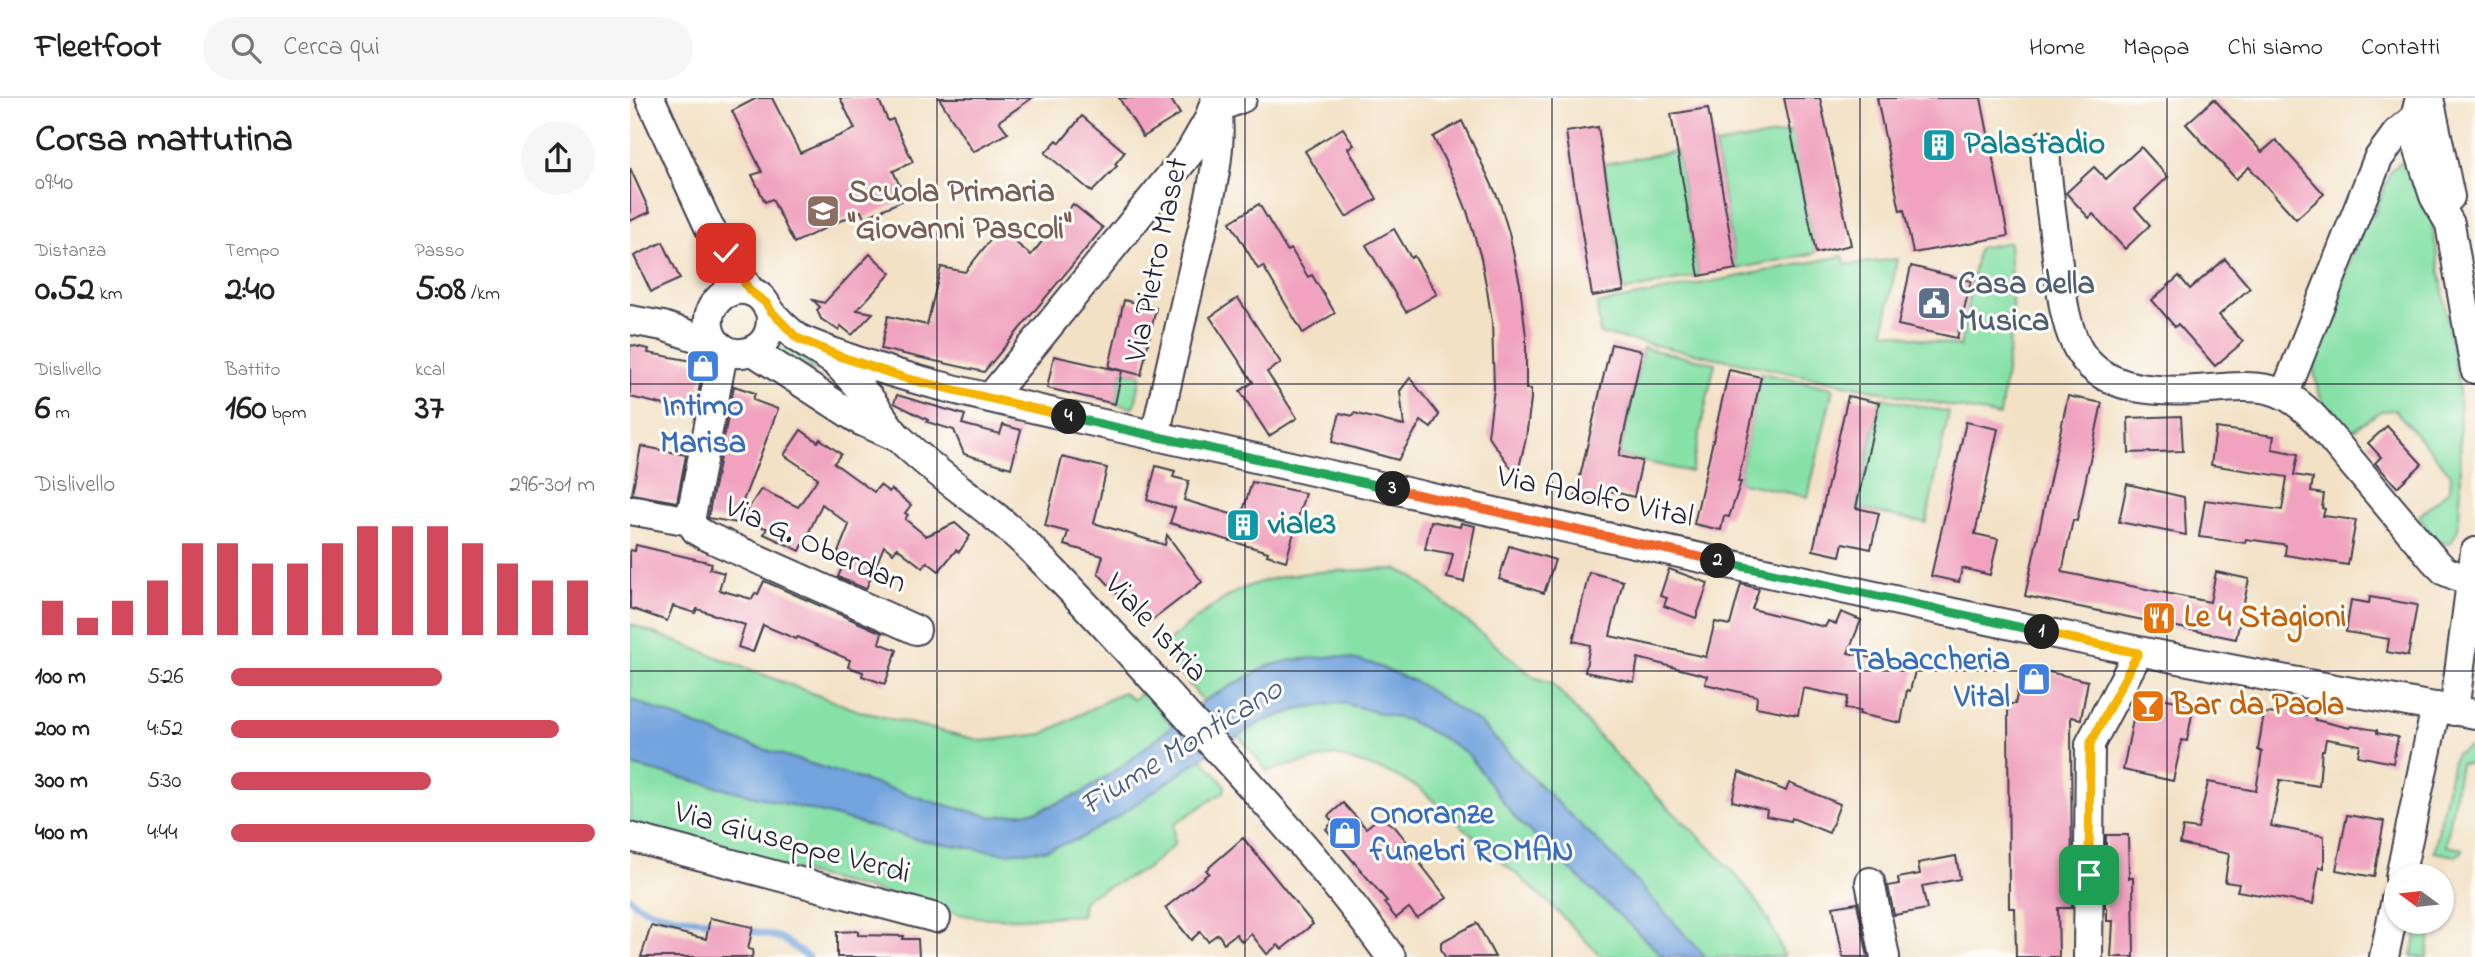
<!DOCTYPE html>
<html lang="it">
<head>
<meta charset="utf-8">
<style>
	:root { --surface:#fff; --page:#f6f6f6; --text:#222; --muted:#767676; --line:#e0e0e0; --accent:#d1495b }
	body { margin:0; font-family:"Indie Flower",sans-serif; background:var(--page); color:var(--text); height:100vh; display:flex; flex-direction:column; font-size:26px; white-space:nowrap }
	* { box-sizing:border-box; margin:0 }
	p { font-size:23px; color:var(--muted) }
	.icon { flex:none; width:38px; height:38px; fill:none; stroke:currentColor; stroke-width:2; stroke-linecap:round; stroke-linejoin:round }
	.map { position:relative; flex:1; overflow:hidden }
	.side { display:flex; flex-direction:column; background:var(--surface); width:630px }
	.side>* { flex:none }
	.needle { width:46px; rotate:285deg }
	.fabs { position:absolute; left:1754px; top:766px; display:grid; gap:14px }
	.fabs a { display:grid; place-items:center; width:70px; height:70px; border-radius:50%; background:var(--surface); box-shadow:0 2px 5px #0004; font-size:35px }
	.pin { position:absolute; display:grid; place-items:center; width:60px; height:60px; color:#fff; margin:-30px; border-radius:14px; box-shadow:0 4px 10px #0006 }
	.km { position:absolute; width:35px; height:35px; margin:-18px; border-radius:50%; background:#222; color:#fff; font-size:19px; line-height:35px; text-align:center }
	.round { display:grid; place-items:center; flex:none; width:74px; height:74px; border-radius:37px; background:var(--page) }
	.overview { display:flex; align-items:center; justify-content:space-between; height:119px; padding:0 35px }
	h1 { font-size:38px; font-weight:700; line-height:52px }
	.metrics { display:grid; grid-template-columns:repeat(3,1fr); gap:10px; height:119px; padding:7px 35px }
	.metrics div { display:grid; align-content:center }
	.metrics b { font-size:35px; font-weight:700 }
	.metrics small { font-size:19px; font-weight:400 }
	.metrics p { font-size:19px }
	.chart { height:196px; padding:14px 35px }
	.chart p { display:flex; justify-content:space-between }
	.chart svg { width:100%; height:126px; margin-top:7px; stroke:var(--accent); stroke-width:6 }
	ul { padding:0 35px; list-style:none; font-size:23px }
	li { display:grid; grid-template-columns:112px 84px 1fr; align-items:center; height:52px }
	li i { height:18px; border-radius:9px; background:var(--accent) }
	header { display:flex; align-items:center; gap:42px; box-sizing:border-box; height:98px; padding:0 35px; background:var(--surface); border-bottom:2px solid var(--line) }
	header strong { font-size:33px }
	nav { display:flex; gap:38px; margin-inline-start:auto; font-size:24px }
	.search { width:490px; height:63px; background:var(--page); display:flex; align-items:center; gap:18px; box-sizing:border-box; padding:0 24px; border-radius:38px; color:var(--muted); font-size:26px }
	main { display:flex; flex:1; min-height:0 }
	.map>svg:first-child { display:block }
</style>
</head>
<body>
<header>
<strong>Fleetfoot</strong>
<div class="search"><svg class="icon" aria-label="search" viewBox="0 0 24 24"><circle cx="10" cy="10" r="6"/><path d="M15 15l6 6"/></svg>Cerca qui</div>
<nav><a>Home</a><a>Mappa</a><a>Chi siamo</a><a>Contatti</a></nav>
</header>
<main>
<section class="side">
<div class="overview"><div><h1>Corsa mattutina</h1><p>09:40</p></div><a class="round"><svg class="icon" aria-label="share" viewBox="0 0 24 24"><path d="M12 15V3M7 8l5-5 5 5M5 13v7h14v-7"/></svg></a></div>
<div class="metrics">
<div><p>Distanza</p><b>0.52<small> km</small></b></div>
<div><p>Tempo</p><b>2:40</b></div>
<div><p>Passo</p><b>5:08<small> /km</small></b></div>
</div>
<div class="metrics">
<div><p>Dislivello</p><b>6<small> m</small></b></div>
<div><p>Battito</p><b>160<small> bpm</small></b></div>
<div><p>kcal</p><b>37</b></div>
</div>
<div class="chart"><p><span>Dislivello</span>296–301 m</p>
<svg viewBox="0 0 160 44" preserveAspectRatio="none"><path d="M5 44V32M15 44V38M25 44V32M35 44V25M45 44V12M55 44V12M65 44V19M75 44V19M85 44V12M95 44V6M105 44V6M115 44V6M125 44V12M135 44V19M145 44V25M155 44V25"/></svg>
</div>
<ul>
<li><b>100 m</b>5:26<i style="width:58%"></i></li>
<li><b>200 m</b>4:52<i style="width:90%"></i></li>
<li><b>300 m</b>5:30<i style="width:55%"></i></li>
<li><b>400 m</b>4:44<i style="width:100%"></i></li>
</ul>
</section>
<div class="map">
<svg width="1845" height="859" viewBox="0 0 1845 859">
	<rect width="100%" height="100%" fill="#fdfcf7"/>
	<filter id="ink" filterUnits="userSpaceOnUse"><feTurbulence type="fractalNoise" baseFrequency=".0143" numOctaves="2"/><feDisplacementMap in="SourceGraphic" scale="14" xChannelSelector="R" yChannelSelector="G"/><feConvolveMatrix kernelMatrix="1 2 1 2 8 2 1 2 1" color-interpolation-filters="sRGB"/></filter>
	<filter id="wash" filterUnits="userSpaceOnUse"><feTurbulence type="fractalNoise" baseFrequency=".00686" numOctaves="4" result="noise"/><feDisplacementMap in="SourceGraphic" scale="28" xChannelSelector="R" yChannelSelector="G"/><feGaussianBlur stdDeviation="1.57" result="paint"/><feColorMatrix in="noise" values="0 0 0 0 0 0 0 0 0 0 0 0 0 0 0 0 0 1.4 0 .05"/><feComposite in="paint" operator="in"/></filter>
	<g filter="url(#wash)">
		<rect width="100%" height="100%" fill="#f3e1c6"/>
		<g fill="#87e1a7" stroke="#548271" stroke-width="2">
			<path d="M1162 34 1186 155 1106 171 1085 47Z"/>
			<path d="M1047 53 1069 178 994 193 974 66Z"/>
			<path d="M1770 65 1777 66 1782 71 1800 114 1829 291 1831 390 1828 431 1821 445C1806 449 1797 430 1789 418L1820 391 1821 376 1765 312 1751 313 1713 339C1694 310 1683 291 1683 255L1738 118 1744 117 1761 72Z"/>
			<path d="M1379 144 1383 222 1370 318 970 236 967 206 1213 158 1216 167 1267 161 1254 233 1330 249 1348 150Z"/>
			<path d="M151 240 205 276 181 270 144 253Z"/>
			<path d="M1013 250 1085 265 1061 374 989 358Z"/>
			<path d="M492 273 511 277 505 307 502 309 485 306Z"/>
			<path d="M1131 275 1203 290 1178 399 1108 384Z"/>
			<path d="M1251 300 1319 314 1296 425 1226 410Z"/>
			<path d="M766 471 782 478 904 579 922 585C948 614 973 644 1000 672 1055 730 1129 780 1154 859H1076L851 626 638 568 573 603 530 550C556 529 582 506 612 491 653 471 721 473 766 471Z"/>
			<path d="M0 526 229 613 353 643 413 636 493 594 503 602 509 596 516 597 543 628 495 666 450 696 408 713 363 719 303 704 95 639 0 601Z"/>
			<path d="M712 605 777 622 811 639 838 656 886 721 1034 859H972L919 805 789 690 760 675 705 657 637 673 608 637C643 617 672 609 712 605Z"/>
			<path d="M1839 649 1845 650V667L1830 665 1816 748 1833 751 1832 754 1826 758 1804 754 1823 662 1826 656Z"/>
			<path d="M572 660 595 687 594 694 544 726V747L515 772 460 797 453 804 451 817C417 818 341 827 314 810L0 731V667L193 715 289 742 534 687Z"/>
			<path d="M1789 824H1802L1797 859H1782Z"/>
		</g>
		<path fill="#73a4de" stroke="#4a638c" stroke-width="2" d="M707 558 740 565 786 584 851 626 904 682 981 756 1076 859H1034L886 721 838 656 811 639 777 622 712 605 675 609 635 622 572 660 487 719 449 741 415 752 373 755 289 742 193 715 0 667V601L95 639 303 704 363 719 408 713 450 696 495 666 573 603 638 568 661 562Z"/>
		<g fill="none" stroke-linecap="round" stroke-linejoin="round">
			<g stroke="#73a4de" stroke-width="7">
				<path d="M0 800C14 819 65 820 88 825"/>
				<path d="M113 831 151 840 178 859"/>
			</g>
		</g>
		<g id="blocks">
			<g fill="#f0a2be">
				<path d="M127 0H142L170 55 225 31 210 0H248L258 23 263 21 283 64 263 73 276 101 234 120 231 113 164 145 142 101 135 104 122 77 132 74 102 13Z"/>
				<path d="M309 0H402L369 23 378 35 343 54Z"/>
				<path d="M489 0H540L550 16 513 39Z"/>
				<path d="M1154 0H1190L1221 147 1186 155Z"/>
				<path d="M1247 0H1351L1378 138 1283 155 1274 112 1270 113Z"/>
				<path d="M1584 1 1632 54 1646 42 1694 96 1666 121 1619 69 1606 81 1556 26Z"/>
				<path d="M1078 10 1106 171 1069 178 1041 16Z"/>
				<path d="M452 18 495 54 485 66 487 68 462 94 415 55 427 42 430 45Z"/>
				<path d="M832 23 869 102 879 135 890 186 896 239V291H901V301L896 340 887 378 858 338 864 290 862 224 857 192 851 160 837 113 825 83 803 39Z"/>
				<path d="M968 29 994 193 962 198 936 34Z"/>
				<path d="M713 30 724 47 718 50 747 101 716 119 675 53Z"/>
				<path d="M1511 49 1538 79 1505 110 1520 127 1495 151 1463 116 1459 120 1436 95 1464 69 1476 81Z"/>
				<path d="M0 70 20 114 0 123Z"/>
				<path d="M443 106 473 130 354 274 251 251 258 218 297 227 311 169 335 174 369 131 401 157Z"/>
				<path d="M629 106 657 153 661 151 678 179 682 177 705 215 673 235 633 168 628 171 600 124Z"/>
				<path d="M764 131 781 160 784 158 807 196 776 214 736 147Z"/>
				<path d="M33 144 50 181 21 194 4 158Z"/>
				<path d="M240 156 261 175 227 212 243 215 222 237 211 228 208 232 191 221 187 212 190 209 183 202 194 205Z"/>
				<path d="M1595 161 1620 190 1589 217 1613 244 1585 268 1548 226 1545 229 1522 202 1549 178 1560 191Z"/>
				<path d="M1281 168 1341 183 1327 240 1268 227Z"/>
				<path d="M608 200 651 265 637 274 667 320 639 338 610 293 623 284 580 219Z"/>
				<path d="M494 202 526 210 511 277 479 269Z"/>
				<path d="M981 246 1012 253 989 358 1012 363 1004 399 976 392 973 406 945 400Z"/>
				<path d="M0 247 19 251 18 255 74 265 65 314 0 299Z"/>
				<path d="M424 258 492 273 485 306 417 290Z"/>
				<path d="M1099 272 1131 279 1108 384H1111L1099 419 1094 418 1091 432 1064 426Z"/>
				<path d="M780 280 809 317 801 330 791 323 768 362 702 344 710 315 723 318 724 315 774 328 770 293Z"/>
				<path d="M104 288 125 295 123 302 148 311 110 411 116 414 131 391 168 409 188 380 154 357 171 332 188 344 190 341 211 356 204 365 244 394 250 387 259 394 261 391 281 407 275 415 278 417 275 421 296 438 325 425 340 438 329 454 326 452 309 473 297 464 293 470 267 450 263 455 254 448 236 491 208 479 216 460 207 457 219 427 192 406 170 453 134 436 137 430 78 420Z"/>
				<path d="M267 297 335 317 332 326 370 336 373 327 391 332 381 370 334 356 324 332 297 324 298 322 264 305Z"/>
				<path d="M1218 298 1249 305 1226 410 1249 415 1241 451 1213 445 1210 458 1183 452Z"/>
				<path d="M1438 298 1472 305 1447 423 1443 422 1432 474 1580 504 1586 474 1619 481 1606 541 1395 498Z"/>
				<path d="M1551 318 1553 353 1499 355 1498 320Z"/>
				<path d="M1336 324 1368 331 1345 436 1368 441 1360 477 1332 470 1329 484 1301 478Z"/>
				<path d="M1757 328 1792 366 1767 389 1745 365 1751 359 1738 345Z"/>
				<path d="M1586 330 1644 338 1642 351 1668 356 1664 377 1683 380 1681 394 1694 396 1692 410 1695 411 1693 418 1726 422 1718 467 1655 457 1656 447 1652 446 1616 441 1615 445 1569 439 1575 402 1652 412 1657 379 1581 367Z"/>
				<path d="M11 348 56 357 47 404 2 396Z"/>
				<path d="M432 359 477 370 464 425 535 447 537 437 572 484 516 527 468 475 473 458 434 447 438 434 415 428Z"/>
				<path d="M526 368 545 373 543 379 559 383 554 402 611 419 622 384 675 395 656 463 637 457 638 454 540 425 545 410 517 402Z"/>
				<path d="M1497 386 1554 399 1556 437 1489 424Z"/>
				<path d="M801 423 830 429 831 425 845 428 834 484 817 480 823 456 795 451Z"/>
				<path d="M6 447 82 465 80 471 94 475 89 492 122 501 125 495 128 496 134 483 252 535 249 545 267 552 255 586 232 578 233 574 218 569 220 562 168 539 166 541 133 527 123 554 108 549 115 527 67 511 65 515 43 508 37 523 0 510V452L5 453Z"/>
				<path d="M879 448 925 462 914 495 869 481Z"/>
				<path d="M1039 471 1078 485 1066 520 1034 508 1037 500 1030 498Z"/>
				<path d="M959 474 993 483 980 538 1076 559 1085 524 1100 527 1111 486 1129 491 1122 511 1195 529 1198 523 1206 526 1211 514 1231 522 1218 555 1286 569 1280 593 1277 592 1271 625 1229 616 1230 613 1215 611 1218 599 1173 590 1168 617 1126 609 1127 598 1075 586 1077 578 1008 560 1004 584 955 574 960 547 943 543Z"/>
				<path d="M1740 499 1787 507 1778 558 1757 554 1759 541 1716 534 1721 502 1739 505Z"/>
				<path d="M1393 568 1458 583 1451 621 1441 619 1442 810H1428L1429 859H1386L1385 810H1379L1378 606H1385Z"/>
				<path d="M1508 596 1564 606 1557 643 1552 642 1543 683 1493 672Z"/>
				<path d="M1652 613 1683 618 1686 622 1720 630 1721 628 1747 632V635L1768 639 1763 665 1728 658 1730 647 1696 641 1694 652H1692L1689 688 1650 682 1641 728 1694 738V770L1689 769 1683 806 1607 793 1609 786 1595 784 1599 756 1550 746 1553 729 1568 731 1578 684 1626 693 1632 654 1628 652 1634 615 1651 616Z"/>
				<path d="M1109 674 1156 693 1159 685 1210 706 1199 735 1162 720 1161 723 1136 718 1137 712 1102 703Z"/>
				<path d="M713 705 736 730 750 719 765 729 777 744 775 746 817 800 787 820 779 810 766 820 754 805 757 803 696 731 703 724 698 718Z"/>
				<path d="M1717 717 1754 723 1744 779 1706 772Z"/>
				<path d="M1476 737H1498L1499 780H1503L1504 859H1481L1483 823H1477V810H1475Z"/>
				<path d="M613 740 683 826 652 851 648 847 637 856 621 836 612 844 606 836 594 845 588 836 578 843 570 834 561 842 535 810 579 775 576 772Z"/>
				<path d="M1326 758 1330 781 1292 788 1297 811 1264 817 1258 788 1269 786 1268 780 1290 776 1288 765Z"/>
				<path d="M1227 805 1238 859H1213L1203 809Z"/>
				<path d="M80 820 123 829 118 851 123 852 122 859H11L21 828 76 841Z"/>
				<path d="M847 825 865 859H815L811 851V844Z"/>
				<path d="M228 833V837L274 838 273 841H288L289 859H207V834Z"/>
			</g>
		</g>
	</g>
	<g filter="url(#ink)">
		<use href="#blocks" fill-opacity="0" stroke="#413f50" stroke-width="2"/>
		<g fill="none" stroke-linecap="round" stroke-linejoin="round">
			<g stroke="#413f50" stroke-width="32">
				<g id="minor">
					<path d="M20 0 79 129 120 193"/>
					<path d="M1799 0 1820 99"/>
					<path d="M587 10 612 0"/>
					<path d="M1785 20 1788 49 1804 98 1820 126 1845 271"/>
					<path d="M1415 47C1416 84 1423 122 1427 159 1431 188 1433 220 1446 247 1469 296 1534 295 1580 291 1627 287 1652 285 1686 322L1804 462 1815 473 1841 484"/>
					<path d="M140 213C149 260 87 271 79 229 78 220 80 210 87 203 95 193 109 189 122 194 132 198 135 205 140 213 147 222 159 233 168 240 179 249 194 255 205 264 217 275 228 289 239 300 250 313 257 329 269 340 309 380 360 409 400 450 455 504 506 562 558 619 629 696 700 774 761 859"/>
					<path d="M0 222 33 228 89 247"/>
					<path d="M167 240C251 276 336 295 424 315 528 339 632 362 736 385 1105 468 1473 552 1845 616"/>
					<path d="M123 253 231 323 265 338"/>
					<path d="M1655 295 1748 61 1767 35 1785 20 1790 0"/>
					<path d="M360 300 560 54 579 21 586 0"/>
					<path d="M525 338C539 276 553 213 568 151 578 105 594 55 587 9"/>
					<path d="M0 412 60 423 94 251"/>
					<path d="M60 423 66 432 76 438 286 532"/>
					<path d="M1824 613 1845 454"/>
					<path d="M0 739 306 820"/>
					<path d="M1770 779 1806 609"/>
					<path d="M1240 784 1255 859"/>
					<path d="M1458 859 1460 646 1508 555"/>
					<path d="M1754 859 1766 801"/>
				</g>
			</g>
			<use href="#minor" stroke="#fff" stroke-width="28"/>
		</g>
	</g>
	<g fill="none" stroke-linecap="round" stroke-linejoin="round" filter="url(#ink)">
		<g stroke="#fff" stroke-width="14">
			<path id="split-1" d="M1412 534 1508 555 1460 646 1459 777"/>
		</g>
		<g stroke="#fff" stroke-width="14">
			<path id="split-2" d="M1088 463 1412 534"/>
		</g>
		<g stroke="#fff" stroke-width="14">
			<path id="split-3" d="M763 391 1088 463"/>
		</g>
		<g stroke="#fff" stroke-width="14">
			<path id="split-4" d="M439 319 763 391"/>
		</g>
		<g stroke="#fff" stroke-width="14">
			<path id="split-5" d="M96 155 120 193 136 205 141 213 167 240 209 258 278 281 439 319"/>
		</g>
		<use href="#split-1" stroke="#f5b400" stroke-width="9"/>
		<use href="#split-2" stroke="#22a559" stroke-width="9"/>
		<use href="#split-3" stroke="#f0652b" stroke-width="9"/>
		<use href="#split-4" stroke="#22a559" stroke-width="9"/>
		<use href="#split-5" stroke="#f5b400" stroke-width="9"/>
	</g>
	<path fill="none" stroke="#22223b" stroke-width="2" stroke-opacity="0.55" d="M307 0V859M615 0V859M922 0V859M1230 0V859M1537 0V859M0 286H1845M0 573H1845"/>
	<defs>
		<g id="building-square" transform="scale(1.75)"><rect x="-9" y="-9" width="18" height="18" rx="4" fill="#0f9aa8" stroke="#fdfcf7"/><path d="M-4-6H4V6H1V3H-1V6H-4ZM-2.5-4.3h1.7v1.8h-1.7ZM.8-4.3h1.7v1.8H.8ZM-2.5-1h1.7V.8h-1.7ZM.8-1h1.7V.8H.8Z" fill="#fff"/></g>
		<g id="school-square" transform="scale(1.75)"><rect x="-9" y="-9" width="18" height="18" rx="4" fill="#8d6e63" stroke="#fdfcf7"/><path d="M0-5L7-2L0 1L-7-2ZM-4 1L0 2.5L4 1V4Q0 6-4 4Z" fill="#fff"/></g>
		<g id="civic-square" transform="scale(1.75)"><rect x="-9" y="-9" width="18" height="18" rx="4" fill="#5c6f8a" stroke="#fdfcf7"/><path d="M-.6-6.5H3V-4.5H.6V-3L4-1V1h2V6H-6V1h2V-1L-.6-3ZM-1.2 2.5V6h2.4V2.5Z" fill="#fff"/></g>
		<g id="shop-square" transform="scale(1.75)"><rect x="-9" y="-9" width="18" height="18" rx="4" fill="#3f7fe0" stroke="#fdfcf7"/><path d="M-5-2.5h2.3a2.7 3.5 0 0 1 5.4 0H5L5.5 6h-11ZM-1.5-2.5h3a1.5 2.3 0 0 0-3 0Z" fill="#fff"/></g>
		<g id="restaurant-square" transform="scale(1.75)"><rect x="-9" y="-9" width="18" height="18" rx="4" fill="#e8710a" stroke="#fdfcf7"/><path d="M-5-6h1v4h1v-4h1v4h1v-4h1v5L-1.5 .5V6h-2V.5L-5-1ZM5-6V6H3V1.5H1.5Q1.5-4 5-6Z" fill="#fff"/></g>
		<g id="bar-square" transform="scale(1.75)"><rect x="-9" y="-9" width="18" height="18" rx="4" fill="#e8710a" stroke="#fdfcf7"/><path d="M-6-5H6L.8 .8V4.5H3.5V6h-7V4.5H-.8V.8Z" fill="#fff"/></g>
	</defs>
	<g fill-rule="evenodd">
		<use href="#building-square" x="1309" y="47"/>
		<use href="#school-square" x="193" y="113"/>
		<use href="#civic-square" x="1304" y="205"/>
		<use href="#shop-square" x="73" y="268"/>
		<use href="#building-square" x="613" y="427"/>
		<use href="#restaurant-square" x="1529" y="520"/>
		<use href="#shop-square" x="1404" y="581"/>
		<use href="#bar-square" x="1518" y="608"/>
		<use href="#shop-square" x="715" y="735"/>
	</g>
	<g text-anchor="middle" dominant-baseline="central" stroke-width="6" stroke-linejoin="round" paint-order="stroke">
		<g font-size="32" font-weight="bold" fill="#0d838f" stroke="#fdfcf7" text-anchor="start">
			<text x="1334" y="47">Palastadio</text>
			<text x="638" y="427">viale3</text>
		</g>
		<g font-size="32" font-weight="bold" fill="#785e54" stroke="#fdfcf7" text-anchor="start">
			<text x="218" y="95">Scuola Primaria<tspan x="218" dy="37">"Giovanni Pascoli"</tspan></text>
		</g>
		<g font-size="32" fill="#22223b" stroke="#fdfcf7">
			<text transform="translate(528 162) rotate(-78)">Via Pietro Maset</text>
			<text transform="translate(965 400) rotate(12)">Via Adolfo Vital</text>
			<text transform="translate(185 448) rotate(24)">Via G. Oberdan</text>
			<text transform="translate(525 531) rotate(47)">Viale Istria</text>
			<text transform="translate(162 746) rotate(15)">Via Giuseppe Verdi</text>
		</g>
		<g font-size="32" font-weight="bold" fill="#4e5e75" stroke="#fdfcf7" text-anchor="start">
			<text x="1328" y="187">Casa della<tspan x="1328" dy="37">Musica</tspan></text>
		</g>
		<g font-size="32" font-weight="bold" fill="#366cbe" stroke="#fdfcf7">
			<text x="73" y="309">Intimo<tspan x="73" dy="37">Marisa</tspan></text>
			<text x="1380" y="563" text-anchor="end">Tabaccheria<tspan x="1380" dy="37">Vital</tspan></text>
			<text x="740" y="717" text-anchor="start">Onoranze<tspan x="740" dy="37">funebri ROMAN</tspan></text>
		</g>
		<g font-size="32" font-weight="bold" fill="#c56008" stroke="#fdfcf7" text-anchor="start">
			<text x="1554" y="520">Le 4 Stagioni</text>
			<text x="1542" y="608">Bar da Paola</text>
		</g>
		<g font-size="33" font-style="italic" fill="#465c84" stroke="#fdfcf7">
			<text transform="translate(552 650) rotate(-32)">Fiume Monticano</text>
		</g>
	</g>
</svg>
<div class="fabs">
<a><svg class="needle" viewBox="-14 -14 28 28"><path d="M0-13l5 13h-10z" fill="#e53935"/><path d="M0 13l5-13h-10z" fill="#767676"/></svg></a>
</div>
<div class="pin" style="left:1459px;top:777px;background:#1e9e55"><svg class="icon" aria-label="arrive" viewBox="0 0 24 24"><path d="M6 21V4h12l-3 4 3 4H6"/></svg></div>
<div class="pin" style="left:96px;top:155px;background:#d93025"><svg class="icon" aria-label="check" viewBox="0 0 24 24"><path d="M5 12l5 5 9-10"/></svg></div>
<b class="km" style="left:1412px;top:534px">1</b>
<b class="km" style="left:1088px;top:463px">2</b>
<b class="km" style="left:763px;top:391px">3</b>
<b class="km" style="left:439px;top:319px">4</b>
</div>
</main>
</body>
</html>
